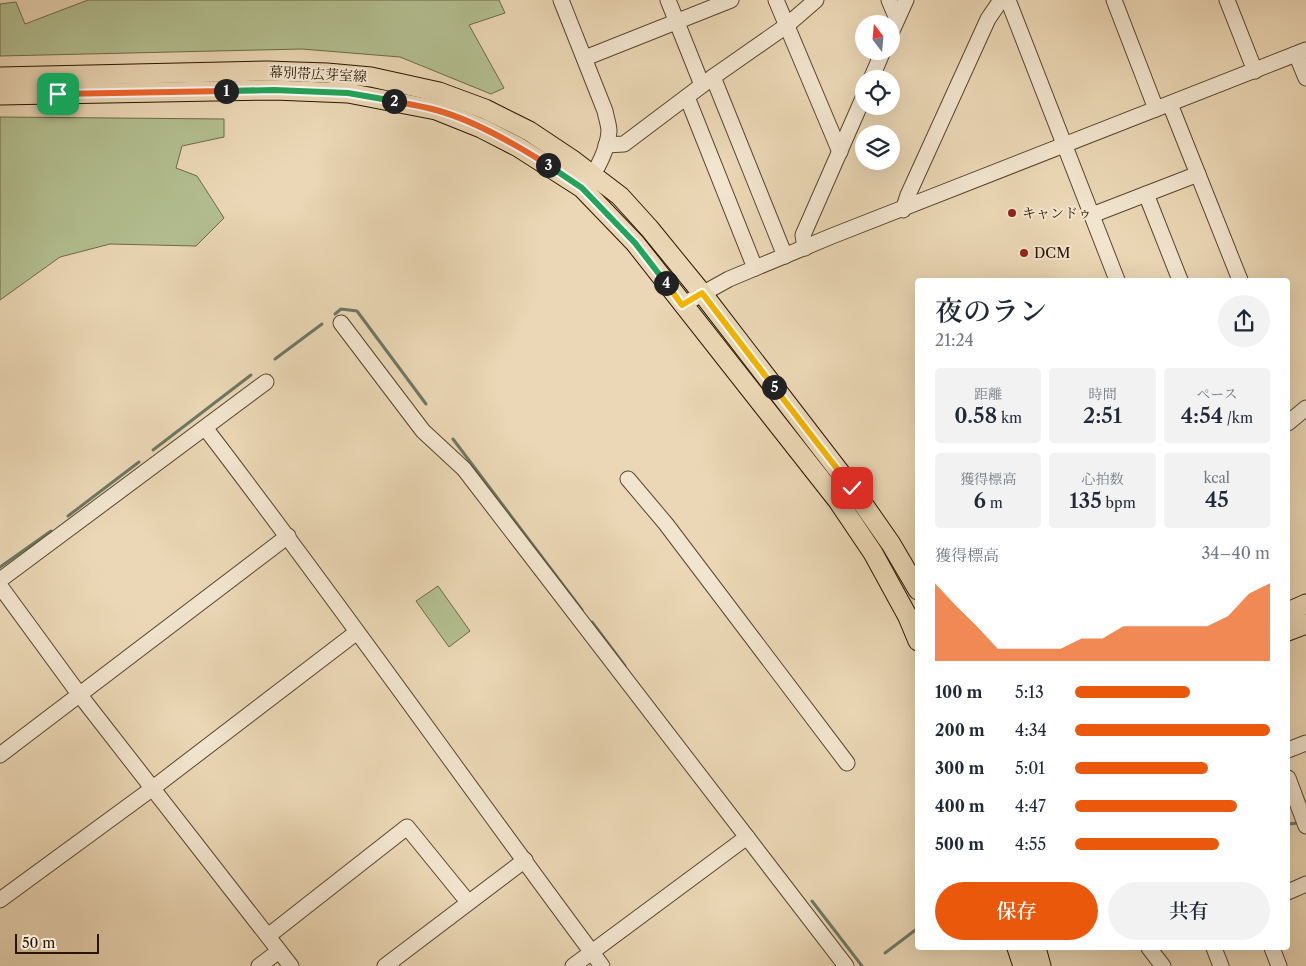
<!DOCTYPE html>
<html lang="ja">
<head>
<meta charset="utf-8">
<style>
	:root { --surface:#fff; --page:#f2f2f3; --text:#1f2937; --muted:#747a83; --accent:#ea580c }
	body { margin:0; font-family:"Libre Caslon Text","Noto Serif JP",serif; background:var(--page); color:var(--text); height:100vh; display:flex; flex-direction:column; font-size:19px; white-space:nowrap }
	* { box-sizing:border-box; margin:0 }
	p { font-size:16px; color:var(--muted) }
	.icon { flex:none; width:28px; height:28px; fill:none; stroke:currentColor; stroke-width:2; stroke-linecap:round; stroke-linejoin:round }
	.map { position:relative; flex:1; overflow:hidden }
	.sheet { position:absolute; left:915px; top:278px; width:375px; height:672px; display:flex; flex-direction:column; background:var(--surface); border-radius:5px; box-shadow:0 5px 20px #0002 }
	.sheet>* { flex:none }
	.needle { width:32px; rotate:344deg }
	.controls { position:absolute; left:855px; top:15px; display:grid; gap:10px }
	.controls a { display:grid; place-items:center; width:45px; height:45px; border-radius:50%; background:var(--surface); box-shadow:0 5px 20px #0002; font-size:25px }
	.scale { position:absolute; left:15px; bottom:12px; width:84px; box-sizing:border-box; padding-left:5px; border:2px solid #281601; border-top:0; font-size:14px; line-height:18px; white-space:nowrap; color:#281601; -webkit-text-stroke:4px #f2e5cf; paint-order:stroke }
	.pin { position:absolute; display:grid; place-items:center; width:42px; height:42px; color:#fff; margin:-21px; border-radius:10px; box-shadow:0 2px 8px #0006 }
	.km { position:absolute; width:25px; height:25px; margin:-12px; border-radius:50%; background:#222; color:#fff; font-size:14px; line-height:25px; text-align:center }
	.round { display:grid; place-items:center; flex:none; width:52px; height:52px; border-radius:26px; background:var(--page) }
	.headline { display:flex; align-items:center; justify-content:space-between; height:85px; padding:0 20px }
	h1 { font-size:28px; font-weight:600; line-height:38px }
	.metrics { display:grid; grid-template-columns:repeat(3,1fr); gap:8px; height:85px; padding:5px 20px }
	.metrics div { display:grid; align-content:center; border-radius:5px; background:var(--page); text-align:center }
	.metrics b { font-size:21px; font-weight:600 }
	.metrics small { font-size:14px; font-weight:400 }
	.metrics p { font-size:14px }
	.chart { height:140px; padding:10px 20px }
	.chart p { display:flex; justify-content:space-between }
	.chart svg { width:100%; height:90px; margin-top:5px; fill:var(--accent); opacity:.7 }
	.action { display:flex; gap:10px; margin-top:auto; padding:10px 20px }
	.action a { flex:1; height:58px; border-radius:30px; background:var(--accent); color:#fff; font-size:20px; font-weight:600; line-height:58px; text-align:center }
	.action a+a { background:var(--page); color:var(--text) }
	ul { padding:0 20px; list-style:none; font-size:16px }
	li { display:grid; grid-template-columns:80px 60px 1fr; align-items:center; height:38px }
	li i { height:12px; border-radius:6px; background:var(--accent) }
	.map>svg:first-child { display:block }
</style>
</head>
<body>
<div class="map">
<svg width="1306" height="966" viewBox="0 0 1306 966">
	<rect width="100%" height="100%" fill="#ebd7b5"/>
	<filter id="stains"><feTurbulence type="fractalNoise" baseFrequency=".004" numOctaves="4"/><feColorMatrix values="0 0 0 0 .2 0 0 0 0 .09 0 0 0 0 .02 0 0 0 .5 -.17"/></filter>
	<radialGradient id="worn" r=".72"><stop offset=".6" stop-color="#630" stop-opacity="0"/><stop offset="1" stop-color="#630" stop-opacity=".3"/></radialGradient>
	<g fill="#b3bf91" stroke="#6e6a49">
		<path d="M88 0H499L505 13 469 25 504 88 491 94 400 57 302 49 0 56V4L16 2 25 24Z"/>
		<path d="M0 117 224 119V137L182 146 176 168 197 176 224 218 196 246 110 244 60 257 0 300Z"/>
		<path d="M438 586 470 631 449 647 416 601Z"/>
	</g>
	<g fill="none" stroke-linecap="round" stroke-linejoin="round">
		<g stroke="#6c7866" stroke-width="3">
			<path d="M335 314 341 309 357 311 426 404"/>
			<path d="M275 359 322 324"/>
			<path d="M453 439 582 610"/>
			<path d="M153 450 251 375"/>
			<path d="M68 516 139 462"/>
			<path d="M0 567 51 531"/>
			<path d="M592 622 625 666"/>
			<path d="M1288 824 1299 823"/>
			<path d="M812 901 862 966"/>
			<path d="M885 953 918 928"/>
		</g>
		<g stroke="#59462e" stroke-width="17">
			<g id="minor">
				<path d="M561 0 605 111C606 117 609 125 609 131 608 148 598 169 587 182"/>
				<path d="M668 0 702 85"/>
				<path d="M776 0 840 152"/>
				<path d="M889 0 897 19"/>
				<path d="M1008 0 1117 280"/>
				<path d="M1114 0 1156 109"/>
				<path d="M1227 0 1255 71"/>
				<path d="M891 33 906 0"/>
				<path d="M1296 54 1306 78"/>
				<path d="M585 58 731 0"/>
				<path d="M713 77 785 256"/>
				<path d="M871 79 883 51"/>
				<path d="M687 97 755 268"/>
				<path d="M1170 104 1240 280"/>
				<path d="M606 145 624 144 713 77 786 26 816 0"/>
				<path d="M1146 194 1180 280"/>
				<path d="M903 210 908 195 988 19 1001 0"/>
				<path d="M1092 215 1198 174"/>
				<path d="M805 248 803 235 864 96"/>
				<path d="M682 305 729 279 832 236 1306 50"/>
				<path d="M341 323 423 431 464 469 846 966"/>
				<path d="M1288 423 1306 408"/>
				<path d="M206 429C341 605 469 788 602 966"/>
				<path d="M628 479 666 524 847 763"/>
				<path d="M0 580 266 382"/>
				<path d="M0 586 79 694 291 966"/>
				<path d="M1288 750 1306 743"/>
				<path d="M0 755 288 536"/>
				<path d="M1288 778 1306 826"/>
				<path d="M1288 892 1306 884"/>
				<path d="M0 900 153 788 357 632"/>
				<path d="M268 936 407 827 468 902"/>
				<path d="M1149 948 1163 966"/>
				<path d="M1214 948 1221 966"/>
				<path d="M1272 948 1279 966"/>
				<path d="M259 966 279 951"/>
				<path d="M385 966 525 860"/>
				<path d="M573 966 747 837"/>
			</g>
		</g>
		<g stroke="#281601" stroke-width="21">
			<g id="major">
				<path d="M0 77 267 71 327 73 371 77 439 92 485 109 529 131 574 161 620 196 649 228 702 293 852 488 891 544 918 590"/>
				<path d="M0 95 274 90 348 93 436 110 481 128 518 147 582 188 635 243 838 501 873 553 908 617 918 641"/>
				<path d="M1288 612 1306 604"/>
				<path d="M1288 631 1306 624"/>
				<path d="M1017 948 1023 966"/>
				<path d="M1036 948 1041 966"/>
			</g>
		</g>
		<use href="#minor" stroke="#f2e5cf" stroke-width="15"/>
		<use href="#major" stroke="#ebd7b5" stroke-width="19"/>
	</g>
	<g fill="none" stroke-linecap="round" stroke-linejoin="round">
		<g stroke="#fff" stroke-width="10">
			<path id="split-1" d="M58 94 226 91"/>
		</g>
		<g stroke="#fff" stroke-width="10">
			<path id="split-2" d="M226 91 274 90 348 93 394 101"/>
		</g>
		<g stroke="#fff" stroke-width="10">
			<path id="split-3" d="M394 101C407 104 422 106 436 110 473 120 515 144 548 165"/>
		</g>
		<g stroke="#fff" stroke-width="10">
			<path id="split-4" d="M548 165 582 188 635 243 666 283"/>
		</g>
		<g stroke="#fff" stroke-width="10">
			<path id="split-5" d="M666 283 682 305 702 293 774 387"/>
		</g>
		<g stroke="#fff" stroke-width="10">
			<path id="split-6" d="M774 387 852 488"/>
		</g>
		<use href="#split-1" stroke="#f0652b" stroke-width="6"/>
		<use href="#split-2" stroke="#22a559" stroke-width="6"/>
		<use href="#split-3" stroke="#f0652b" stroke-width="6"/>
		<use href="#split-4" stroke="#22a559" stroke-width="6"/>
		<use href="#split-5" stroke="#f5b400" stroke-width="6"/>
		<use href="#split-6" stroke="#f5b400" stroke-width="6"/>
	</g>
	<g fill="#8f2418" stroke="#f2e5cf" stroke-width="2">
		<circle cx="1012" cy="213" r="5"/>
		<circle cx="1024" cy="253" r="5"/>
	</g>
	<g text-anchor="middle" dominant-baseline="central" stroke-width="4" stroke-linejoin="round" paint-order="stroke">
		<g font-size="14" fill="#281601" stroke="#f2e5cf">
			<text transform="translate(318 74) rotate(3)">幕別帯広芽室線</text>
		</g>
		<g font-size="14" fill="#281601" stroke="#f2e5cf" text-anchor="start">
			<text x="1022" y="213">キャンドゥ</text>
			<text x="1034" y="253">DCM</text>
		</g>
	</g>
	<rect width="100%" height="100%" filter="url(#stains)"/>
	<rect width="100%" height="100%" fill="url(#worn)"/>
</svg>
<div class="controls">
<a><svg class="needle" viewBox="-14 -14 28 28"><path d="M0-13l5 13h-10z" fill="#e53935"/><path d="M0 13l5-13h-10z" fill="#747a83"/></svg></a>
<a><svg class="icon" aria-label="locate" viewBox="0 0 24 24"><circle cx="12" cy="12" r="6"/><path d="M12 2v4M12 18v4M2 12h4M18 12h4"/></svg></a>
<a><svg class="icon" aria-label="layers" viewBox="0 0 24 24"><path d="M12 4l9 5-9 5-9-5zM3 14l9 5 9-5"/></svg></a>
</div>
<div class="scale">50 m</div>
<div class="pin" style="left:58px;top:94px;background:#1e9e55"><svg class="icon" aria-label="arrive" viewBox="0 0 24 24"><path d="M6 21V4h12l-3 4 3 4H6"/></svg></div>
<div class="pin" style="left:852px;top:488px;background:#d93025"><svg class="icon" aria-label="check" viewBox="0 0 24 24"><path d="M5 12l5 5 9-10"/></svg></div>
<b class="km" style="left:226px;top:91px">1</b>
<b class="km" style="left:394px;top:101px">2</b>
<b class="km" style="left:548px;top:165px">3</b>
<b class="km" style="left:666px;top:283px">4</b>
<b class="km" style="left:774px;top:387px">5</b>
<section class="sheet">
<div class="headline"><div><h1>夜のラン</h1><p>21:24</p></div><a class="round"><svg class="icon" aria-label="share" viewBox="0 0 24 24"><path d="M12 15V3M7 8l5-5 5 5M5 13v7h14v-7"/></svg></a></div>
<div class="metrics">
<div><p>距離</p><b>0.58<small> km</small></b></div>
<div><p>時間</p><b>2:51</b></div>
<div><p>ペース</p><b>4:54<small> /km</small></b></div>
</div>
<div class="metrics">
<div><p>獲得標高</p><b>6<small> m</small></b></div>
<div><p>心拍数</p><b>135<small> bpm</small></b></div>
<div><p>kcal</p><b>45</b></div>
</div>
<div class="chart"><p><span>獲得標高</span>34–40 m</p>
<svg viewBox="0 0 160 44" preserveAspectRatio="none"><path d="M0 44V6L10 17L20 27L30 38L40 38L50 38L60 38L70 33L80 33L90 27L100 27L110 27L120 27L130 27L140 22L150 11L160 6V44z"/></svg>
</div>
<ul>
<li><b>100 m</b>5:13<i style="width:59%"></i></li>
<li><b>200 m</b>4:34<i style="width:100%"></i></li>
<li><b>300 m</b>5:01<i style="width:68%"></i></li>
<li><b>400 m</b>4:47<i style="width:83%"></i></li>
<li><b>500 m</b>4:55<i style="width:74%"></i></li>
</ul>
<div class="action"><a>保存</a><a>共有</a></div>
</section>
</div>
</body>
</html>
